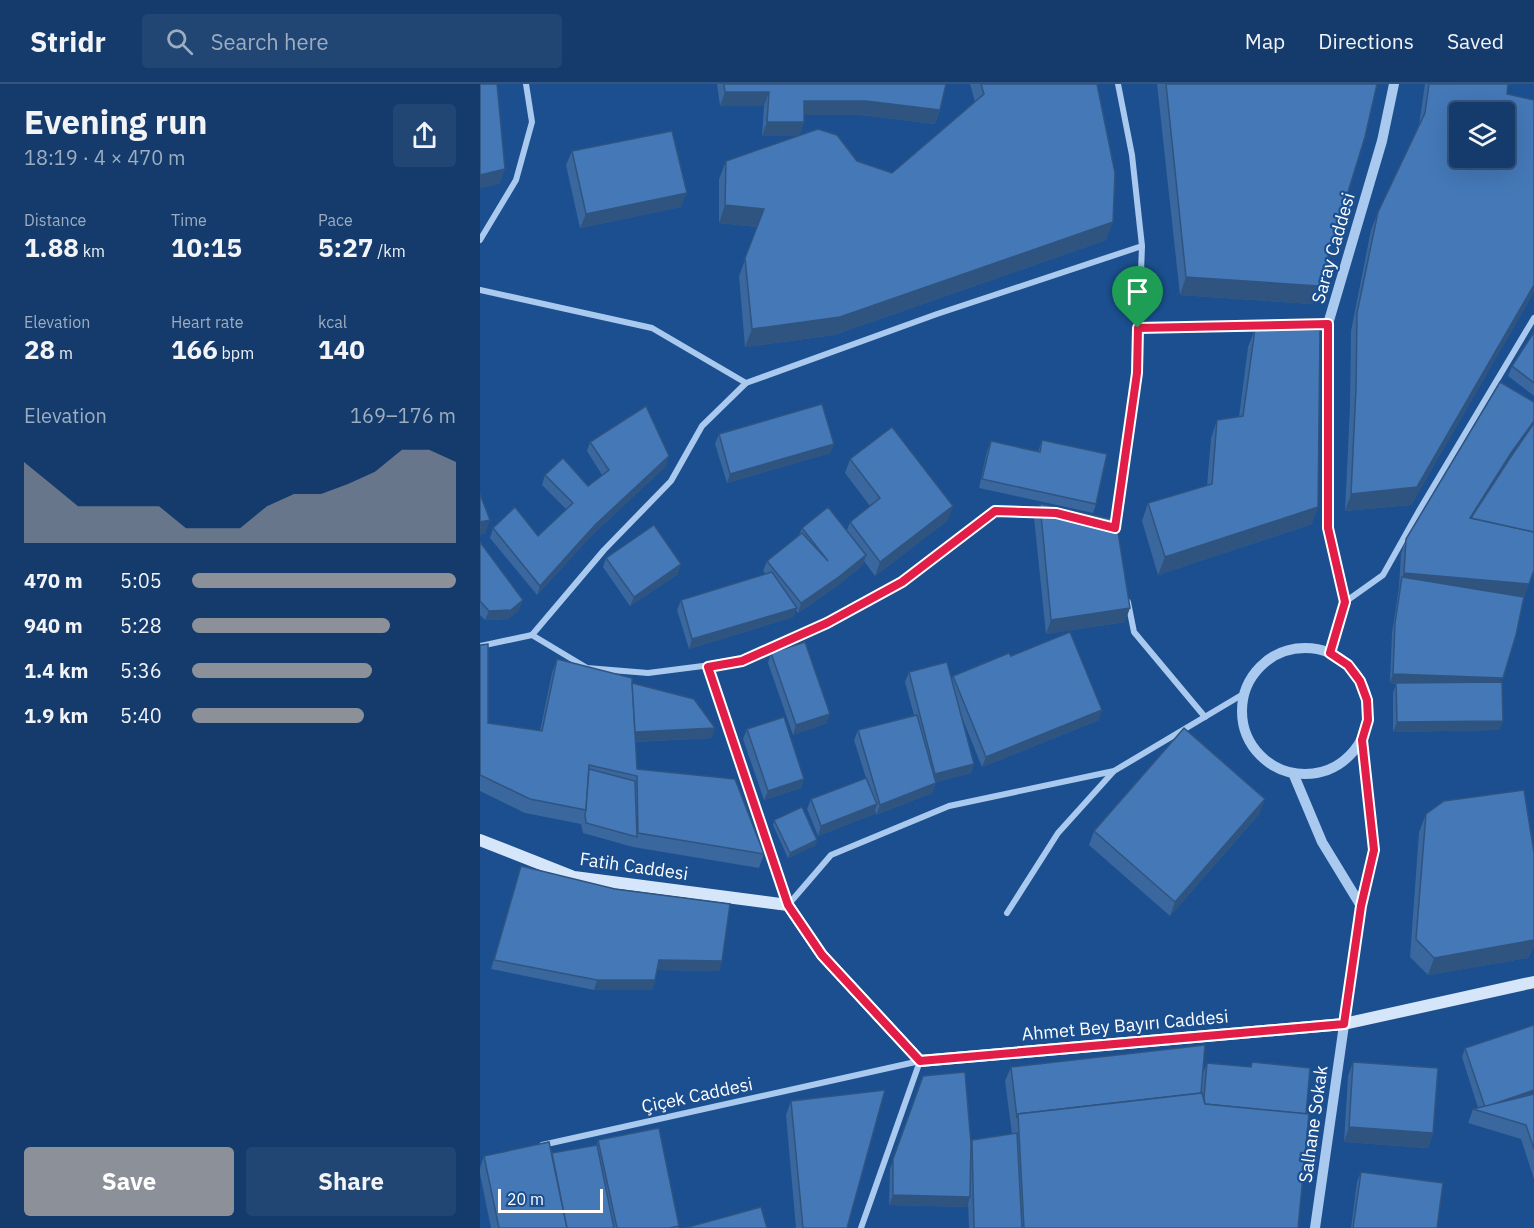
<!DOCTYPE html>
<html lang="en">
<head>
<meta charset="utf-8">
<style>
	:root { --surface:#143b6b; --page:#214673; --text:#f1f3f6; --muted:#9dadc1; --line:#33557e; --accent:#8c9099 }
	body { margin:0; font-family:"IBM Plex Sans",sans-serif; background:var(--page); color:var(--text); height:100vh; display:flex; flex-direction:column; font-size:22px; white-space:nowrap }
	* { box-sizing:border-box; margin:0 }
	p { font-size:20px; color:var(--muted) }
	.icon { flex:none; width:33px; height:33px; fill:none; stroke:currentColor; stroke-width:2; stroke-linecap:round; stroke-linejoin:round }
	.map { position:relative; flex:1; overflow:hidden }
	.details { display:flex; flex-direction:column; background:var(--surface); width:480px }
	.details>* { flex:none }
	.controls { position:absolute; left:969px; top:18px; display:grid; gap:12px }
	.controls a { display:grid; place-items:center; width:66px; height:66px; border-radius:6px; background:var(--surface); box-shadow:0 6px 24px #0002,0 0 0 2px var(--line); font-size:30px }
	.scale { position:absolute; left:18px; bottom:15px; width:105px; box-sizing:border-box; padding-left:6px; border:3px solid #fff; border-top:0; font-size:16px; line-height:21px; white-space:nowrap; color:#fff; -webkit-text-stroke:4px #1b4f8f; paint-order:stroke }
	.pin { position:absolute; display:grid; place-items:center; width:51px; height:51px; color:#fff; margin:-62px -26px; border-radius:50% 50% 50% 0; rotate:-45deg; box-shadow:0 0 6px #0007 }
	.pin .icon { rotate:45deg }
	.round { display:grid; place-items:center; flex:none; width:63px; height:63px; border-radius:6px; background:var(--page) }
	.overview { display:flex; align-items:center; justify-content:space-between; height:102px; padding:0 24px }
	h1 { font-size:33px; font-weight:700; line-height:45px }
	.stats { display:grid; grid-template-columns:repeat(3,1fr); gap:9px; height:102px; padding:6px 24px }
	.stats div { display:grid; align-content:center }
	.stats b { font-size:26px; font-weight:700 }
	.stats small { font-size:16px; font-weight:400 }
	.stats p { font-size:16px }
	.chart { height:168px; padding:12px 24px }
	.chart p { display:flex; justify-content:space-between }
	.chart svg { width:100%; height:108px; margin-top:6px; fill:var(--accent); opacity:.7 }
	.action { display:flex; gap:12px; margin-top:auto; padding:12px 24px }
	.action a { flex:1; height:69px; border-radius:6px; background:var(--accent); color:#fff; font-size:24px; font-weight:700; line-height:69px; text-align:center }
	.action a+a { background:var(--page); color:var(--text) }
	ul { padding:0 24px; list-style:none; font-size:20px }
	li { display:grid; grid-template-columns:96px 72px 1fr; align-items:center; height:45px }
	li i { height:15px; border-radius:8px; background:var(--accent) }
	header { display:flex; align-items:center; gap:36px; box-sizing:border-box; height:84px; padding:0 30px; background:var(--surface); border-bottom:2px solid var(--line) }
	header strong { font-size:28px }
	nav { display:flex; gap:33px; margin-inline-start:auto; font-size:21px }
	.search { width:420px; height:54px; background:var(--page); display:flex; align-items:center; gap:15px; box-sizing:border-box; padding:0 21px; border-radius:6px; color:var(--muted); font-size:22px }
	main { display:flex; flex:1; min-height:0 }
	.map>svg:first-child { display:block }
</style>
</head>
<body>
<header>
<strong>Stridr</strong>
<div class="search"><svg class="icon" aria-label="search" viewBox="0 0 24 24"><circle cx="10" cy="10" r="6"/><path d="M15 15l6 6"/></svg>Search here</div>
<nav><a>Map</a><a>Directions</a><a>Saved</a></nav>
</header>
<main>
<section class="details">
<div class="overview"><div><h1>Evening run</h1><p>18:19 · 4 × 470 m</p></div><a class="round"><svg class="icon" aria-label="share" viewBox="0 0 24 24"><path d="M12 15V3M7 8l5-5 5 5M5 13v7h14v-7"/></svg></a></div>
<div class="stats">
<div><p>Distance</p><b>1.88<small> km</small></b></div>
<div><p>Time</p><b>10:15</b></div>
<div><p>Pace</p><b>5:27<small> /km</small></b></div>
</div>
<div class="stats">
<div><p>Elevation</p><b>28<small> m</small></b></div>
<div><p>Heart rate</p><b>166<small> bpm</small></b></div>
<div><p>kcal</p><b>140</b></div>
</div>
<div class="chart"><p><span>Elevation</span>169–176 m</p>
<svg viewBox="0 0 160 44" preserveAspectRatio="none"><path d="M0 44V11L10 20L20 29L30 29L40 29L50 29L60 38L70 38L80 38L90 29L100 24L110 24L120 20L130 15L140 6L150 6L160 11V44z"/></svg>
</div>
<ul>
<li><b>470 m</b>5:05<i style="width:100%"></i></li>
<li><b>940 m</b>5:28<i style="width:75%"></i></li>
<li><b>1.4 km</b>5:36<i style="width:68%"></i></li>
<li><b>1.9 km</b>5:40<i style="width:65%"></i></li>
</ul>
<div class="action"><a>Save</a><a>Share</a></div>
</section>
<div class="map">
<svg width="1054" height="1144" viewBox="0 0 1054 1144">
	<rect width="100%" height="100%" fill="#1b4f8f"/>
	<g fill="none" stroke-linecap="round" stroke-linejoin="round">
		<g stroke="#a9c9ee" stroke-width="6">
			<path d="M0 156 36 96 52 38 46 0"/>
			<path d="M0 206 172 244 266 299"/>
			<path d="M658 244 848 240"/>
			<path d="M636 443 657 289 662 162 652 71 638 0"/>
			<path d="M648 518 654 548 725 633"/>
			<path d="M865 518 903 491 940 425 1054 234"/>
			<path d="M52 551 107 584 168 589 262 577 347 539 422 498 515 427 565 428"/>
			<path d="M0 562 52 551 124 466 191 397 222 342 266 299 457 230 662 162"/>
			<path d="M228 583 308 821"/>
			<path d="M308 821 351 771 469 722 634 687 765 609"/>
			<path d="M527 829 578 749 633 688"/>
			<path d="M62 1061 440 977"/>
			<path d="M381 1144 440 977"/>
		</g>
		<g stroke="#a9c9ee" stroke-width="10">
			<circle cx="825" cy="627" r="63"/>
			<path d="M850 569 865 518 848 444V240L902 57 914 0"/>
			<path d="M813 689 842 758 881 822"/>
			<path d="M835 1144 881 822 894 766 882 656"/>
		</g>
		<path stroke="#d6e6fa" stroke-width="12" d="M0 756 94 793 308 821 342 871 440 977 864 940 1054 898"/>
	</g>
	<g fill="#3a679d">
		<path d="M237 0H466L460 26 455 40 381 31H324V38L319 52 377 77 412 89 495 18 490 0H617L626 156 354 251 265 263 259 192 277 143 239 139V95L246 77 317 52H282L284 22H240Z"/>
		<path d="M677 0H897L839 202 832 220 700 211Z"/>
		<path d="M945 0H1028L1027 10 1054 16V208L931 421 865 427 870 322 871 247 891 146 898 128 939 41Z"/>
		<path d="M92 67 201 123 100 144 86 81Z"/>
		<path d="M775 245 832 440 678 491 662 437 668 419 727 402 731 354 737 336 759 333 768 263Z"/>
		<path d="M1054 248V312L1028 292 1032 282Z"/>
		<path d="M239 350 354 360 350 369 247 399 235 360Z"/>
		<path d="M562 356 616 420 613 429 499 404 507 367 511 357 558 368Z"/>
		<path d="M110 358 186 382 112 451 57 511 10 454 13 444 58 452 86 425 62 401 65 391 108 402 122 391 107 367Z"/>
		<path d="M370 375 468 436 395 492 384 477 383 481 357 502 318 529 316 526 313 533 209 565 197 526 201 516 286 490 283 487 287 477 319 451 322 444 367 446 370 438 390 422 365 389Z"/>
		<path d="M560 420 645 538 566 550 554 434Z"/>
		<path d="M926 455 1044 514 1021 598 1023 637 1019 646 913 648V609L916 600 910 599 912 549 919 503 921 469Z"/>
		<path d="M0 458 39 526 28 535 5 536 0 531Z"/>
		<path d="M126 474 198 490 150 522 123 483Z"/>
		<path d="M0 561 8 639 60 647 72 589 77 575 152 599 232 654 155 658 157 685 284 770 279 784 153 763 103 749 101 740 45 729 0 707Z"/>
		<path d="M291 569 347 639 313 651 288 579Z"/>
		<path d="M531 572 619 636 502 683 481 631 494 680 491 689 456 698 452 709 396 731 395 726 394 730 338 752 327 725 331 715 386 694 374 656 378 646 434 631 425 598 429 588 472 595 473 592Z"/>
		<path d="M267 645 324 695 321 704 284 716 263 655Z"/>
		<path d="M780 729 690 832 609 761 614 747Z"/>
		<path d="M946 730 1054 769V863L1048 874 948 891 930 873 939 748Z"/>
		<path d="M294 736 336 761 308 774 293 741Z"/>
		<path d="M41 782 242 877 239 887 177 886 175 896 172 906H114L11 885Z"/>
		<path d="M1054 941V1095L1041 1055 988 1039 993 1025 998 1024 982 973 985 964Z"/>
		<path d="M772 978 826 1030 818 1144H489L488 1118 487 1123 409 1121 410 1085 443 992 491 1060 492 1056 532 1050 525 997 531 983 723 989 727 979 770 983Z"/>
		<path d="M873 978 953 1049 948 1064 864 1058 868 992Z"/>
		<path d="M311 1017 367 1144H316L306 1031Z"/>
		<path d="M118 1056 199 1142 198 1144H11L0 1090V1084L4 1072 72 1069 117 1061Z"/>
		<path d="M881 1088 957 1144H871L877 1098Z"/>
	</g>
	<g fill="#305480">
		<path d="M245 8H289L284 22H240Z"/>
		<path d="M324 17H386L460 26 455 40 381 31H319Z"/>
		<path d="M287 38H324L319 52H282Z"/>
		<path d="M25 85 20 100 0 104V91Z"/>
		<path d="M207 109 201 123 100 144 106 130Z"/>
		<path d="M245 121 284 125 278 143 239 139Z"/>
		<path d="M633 138 626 156 354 251 265 263 272 245Z"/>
		<path d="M706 193 839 202 832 220 700 211Z"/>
		<path d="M1054 201V208L931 421 865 427 871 410Z"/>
		<path d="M1054 337V344L991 439 990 434 1031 369Z"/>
		<path d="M354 360 350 369 247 399 250 390Z"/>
		<path d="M189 372 186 382 112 451 57 511 60 502 115 441Z"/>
		<path d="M473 422 468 436 395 492 400 478Z"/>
		<path d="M838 423 832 440 678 491 685 473Z"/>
		<path d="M10 436 5 450 0 451V438Z"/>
		<path d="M386 471 383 481 357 502 318 529 321 519Z"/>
		<path d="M201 480 198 490 150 522 154 513Z"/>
		<path d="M924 489 1049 500 1044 514 922 493 919 503Z"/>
		<path d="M43 516 39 526 28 535 5 536 9 527Z"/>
		<path d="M317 524 313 533 209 565 212 555Z"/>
		<path d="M650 524 645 538 566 550 571 536Z"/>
		<path d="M913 590 1023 594 1019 604 910 599Z"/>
		<path d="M622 626 619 636 502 683 506 673Z"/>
		<path d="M350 630 347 639 313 651 316 641Z"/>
		<path d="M1023 637 1019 646 913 648 917 638Z"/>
		<path d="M235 644 232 654 150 658 153 648Z"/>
		<path d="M494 680 491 689 452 699 455 690Z"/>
		<path d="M324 695 321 704 284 716 288 707Z"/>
		<path d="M456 699 452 709 396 731 400 721Z"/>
		<path d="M785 715 780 729 690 832 695 818Z"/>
		<path d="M397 720 394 730 338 752 341 742Z"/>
		<path d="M337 756 336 761 308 774 310 769Z"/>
		<path d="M1054 856V863L1048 874 948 891 954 874Z"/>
		<path d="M179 876 242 877 239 887 175 886Z"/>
		<path d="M117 896H175L172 906H114Z"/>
		<path d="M1054 1006V1015L1005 1023Z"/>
		<path d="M869 1043 953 1049 948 1064 864 1058Z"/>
		<path d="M413 1111 490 1113 487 1123 409 1121Z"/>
	</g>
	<g fill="#4478b7" stroke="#305480" stroke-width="1.5" fill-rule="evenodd">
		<path d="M0 0H17L25 85 0 91Z"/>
		<path d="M244 0H466L460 26 386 17H324V38H287L289 8H245Z"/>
		<path d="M501 0H617L635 89 633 138 360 233 272 245 265 174 284 125 245 121 246 77 338 45 357 51 377 77 412 89 504 10Z"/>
		<path d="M686 0H897L885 53 839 202 706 193Z"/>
		<path d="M949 0H1028L1027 10 1054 16V201L937 403 871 410 876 304 877 229 898 128 945 29ZM980 28H1024V74H980Z"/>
		<path d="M192 47 207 109 106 130 92 67Z"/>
		<path d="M775 245 840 246 838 423 685 473 668 419 732 400 737 336 763 332Z"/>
		<path d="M1054 248V299L1032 282Z"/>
		<path d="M1020 298 1054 318V337L1031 369 990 434 1054 448V486L1049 500 924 489 926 455Z"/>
		<path d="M342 320 354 360 250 390 239 350Z"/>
		<path d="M166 322 189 372 115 441 60 502 13 444 35 423 58 452 93 419 65 391 83 374 108 402 129 386 110 358Z"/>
		<path d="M1054 339V448L991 434 1030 374Z"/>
		<path d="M412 343 473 422 400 478 370 438 400 414 370 375Z"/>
		<path d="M562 356 627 370 616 420 502 395 511 357 560 368Z"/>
		<path d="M0 410 10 436 0 438Z"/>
		<path d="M560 420 636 436 650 524 571 536Z"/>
		<path d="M348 423 386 471 360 492 321 519 287 477 322 449 348 477 322 444Z"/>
		<path d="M174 441 201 480 154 513 126 474Z"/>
		<path d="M0 458 43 516 31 526 9 527 0 517Z"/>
		<path d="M292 488 317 524 212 555 201 516Z"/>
		<path d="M922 493 1044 513 1036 551 1023 594 913 590 915 539Z"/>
		<path d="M590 548 622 626 506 673 473 592 529 569 531 572Z"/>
		<path d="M325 558 350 630 316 641 291 569Z"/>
		<path d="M8 560V639L62 647 77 575 152 594 157 685 255 695 284 770 158 749 157 692 109 681 106 726 50 715 0 691V561Z"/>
		<path d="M467 578 494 680 455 690 429 588Z"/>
		<path d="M1022 598 1023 637 917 638 916 599Z"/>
		<path d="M152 599 214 615 235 644 155 648Z"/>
		<path d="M437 631 456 699 400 721 378 646Z"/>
		<path d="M304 633 324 695 288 707 267 645Z"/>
		<path d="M704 644 785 715 695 818 614 747Z"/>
		<path d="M109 685 155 697 157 753 106 739 105 730 106 726Z"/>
		<path d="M386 694 397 720 341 742 331 715Z"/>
		<path d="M1044 706 1054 769V856L954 874 936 855 946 730 964 717Z"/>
		<path d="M322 723 337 756 310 769 294 736Z"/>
		<path d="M41 782 135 805 250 820 242 877 179 876 175 896H117L14 876Z"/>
		<path d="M1054 941V1006L1005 1023 985 964Z"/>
		<path d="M725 961 721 1009 538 1030 537 1034 531 983Z"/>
		<path d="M772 978 830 984 826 1030 725 1020 724 1013 727 979 771 983Z"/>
		<path d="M873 978 958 984 953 1049 869 1043Z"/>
		<path d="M485 988 491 1060 490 1113 413 1111V1075L443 992Z"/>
		<path d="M405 1006 367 1144H323L311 1017Z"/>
		<path d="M722 1009 725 1020 829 1030 818 1144H544L538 1030Z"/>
		<path d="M1054 1010V1065L1046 1041 993 1025Z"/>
		<path d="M179 1044 199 1142 189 1144H137L118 1056Z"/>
		<path d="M537 1049 542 1144H494L492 1056Z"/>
		<path d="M69 1058 87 1144H19L4 1072Z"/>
		<path d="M117 1061 134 1144H87L72 1069Z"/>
		<path d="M881 1088 963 1099 957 1144H873Z"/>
		<path d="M281 1123 287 1144H205Z"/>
	</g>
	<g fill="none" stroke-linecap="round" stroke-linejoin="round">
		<g stroke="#fff" stroke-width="12">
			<path id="route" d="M848 240V444L865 518 850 569 868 581 880 597 887 616 888 636 882 656 894 766 881 822 864 940 440 977 342 871 308 821 228 583 262 577 347 539 422 498 515 427 576 429 635 444 657 289 658 244Z"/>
		</g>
		<use href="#route" stroke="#e11d48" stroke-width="8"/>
	</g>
	<g text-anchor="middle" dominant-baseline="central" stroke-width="4.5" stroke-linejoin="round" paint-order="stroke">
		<g font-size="18" fill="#fff" stroke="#1b4f8f">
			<text transform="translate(853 164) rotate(-74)">Saray Caddesi</text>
			<text transform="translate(154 782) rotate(8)">Fatih Caddesi</text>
			<text transform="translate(645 941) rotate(-5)">Ahmet Bey Bayırı Caddesi</text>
			<text transform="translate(217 1011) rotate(-12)">Çiçek Caddesi</text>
			<text transform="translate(833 1040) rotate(-82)">Salhane Sokak</text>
		</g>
	</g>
</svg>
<div class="controls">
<a><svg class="icon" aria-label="layers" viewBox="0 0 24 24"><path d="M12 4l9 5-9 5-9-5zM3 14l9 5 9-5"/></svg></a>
</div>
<div class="scale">20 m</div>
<div class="pin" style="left:658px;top:244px;background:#1e9e55"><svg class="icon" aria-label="arrive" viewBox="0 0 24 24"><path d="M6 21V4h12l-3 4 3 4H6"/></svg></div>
</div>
</main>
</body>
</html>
